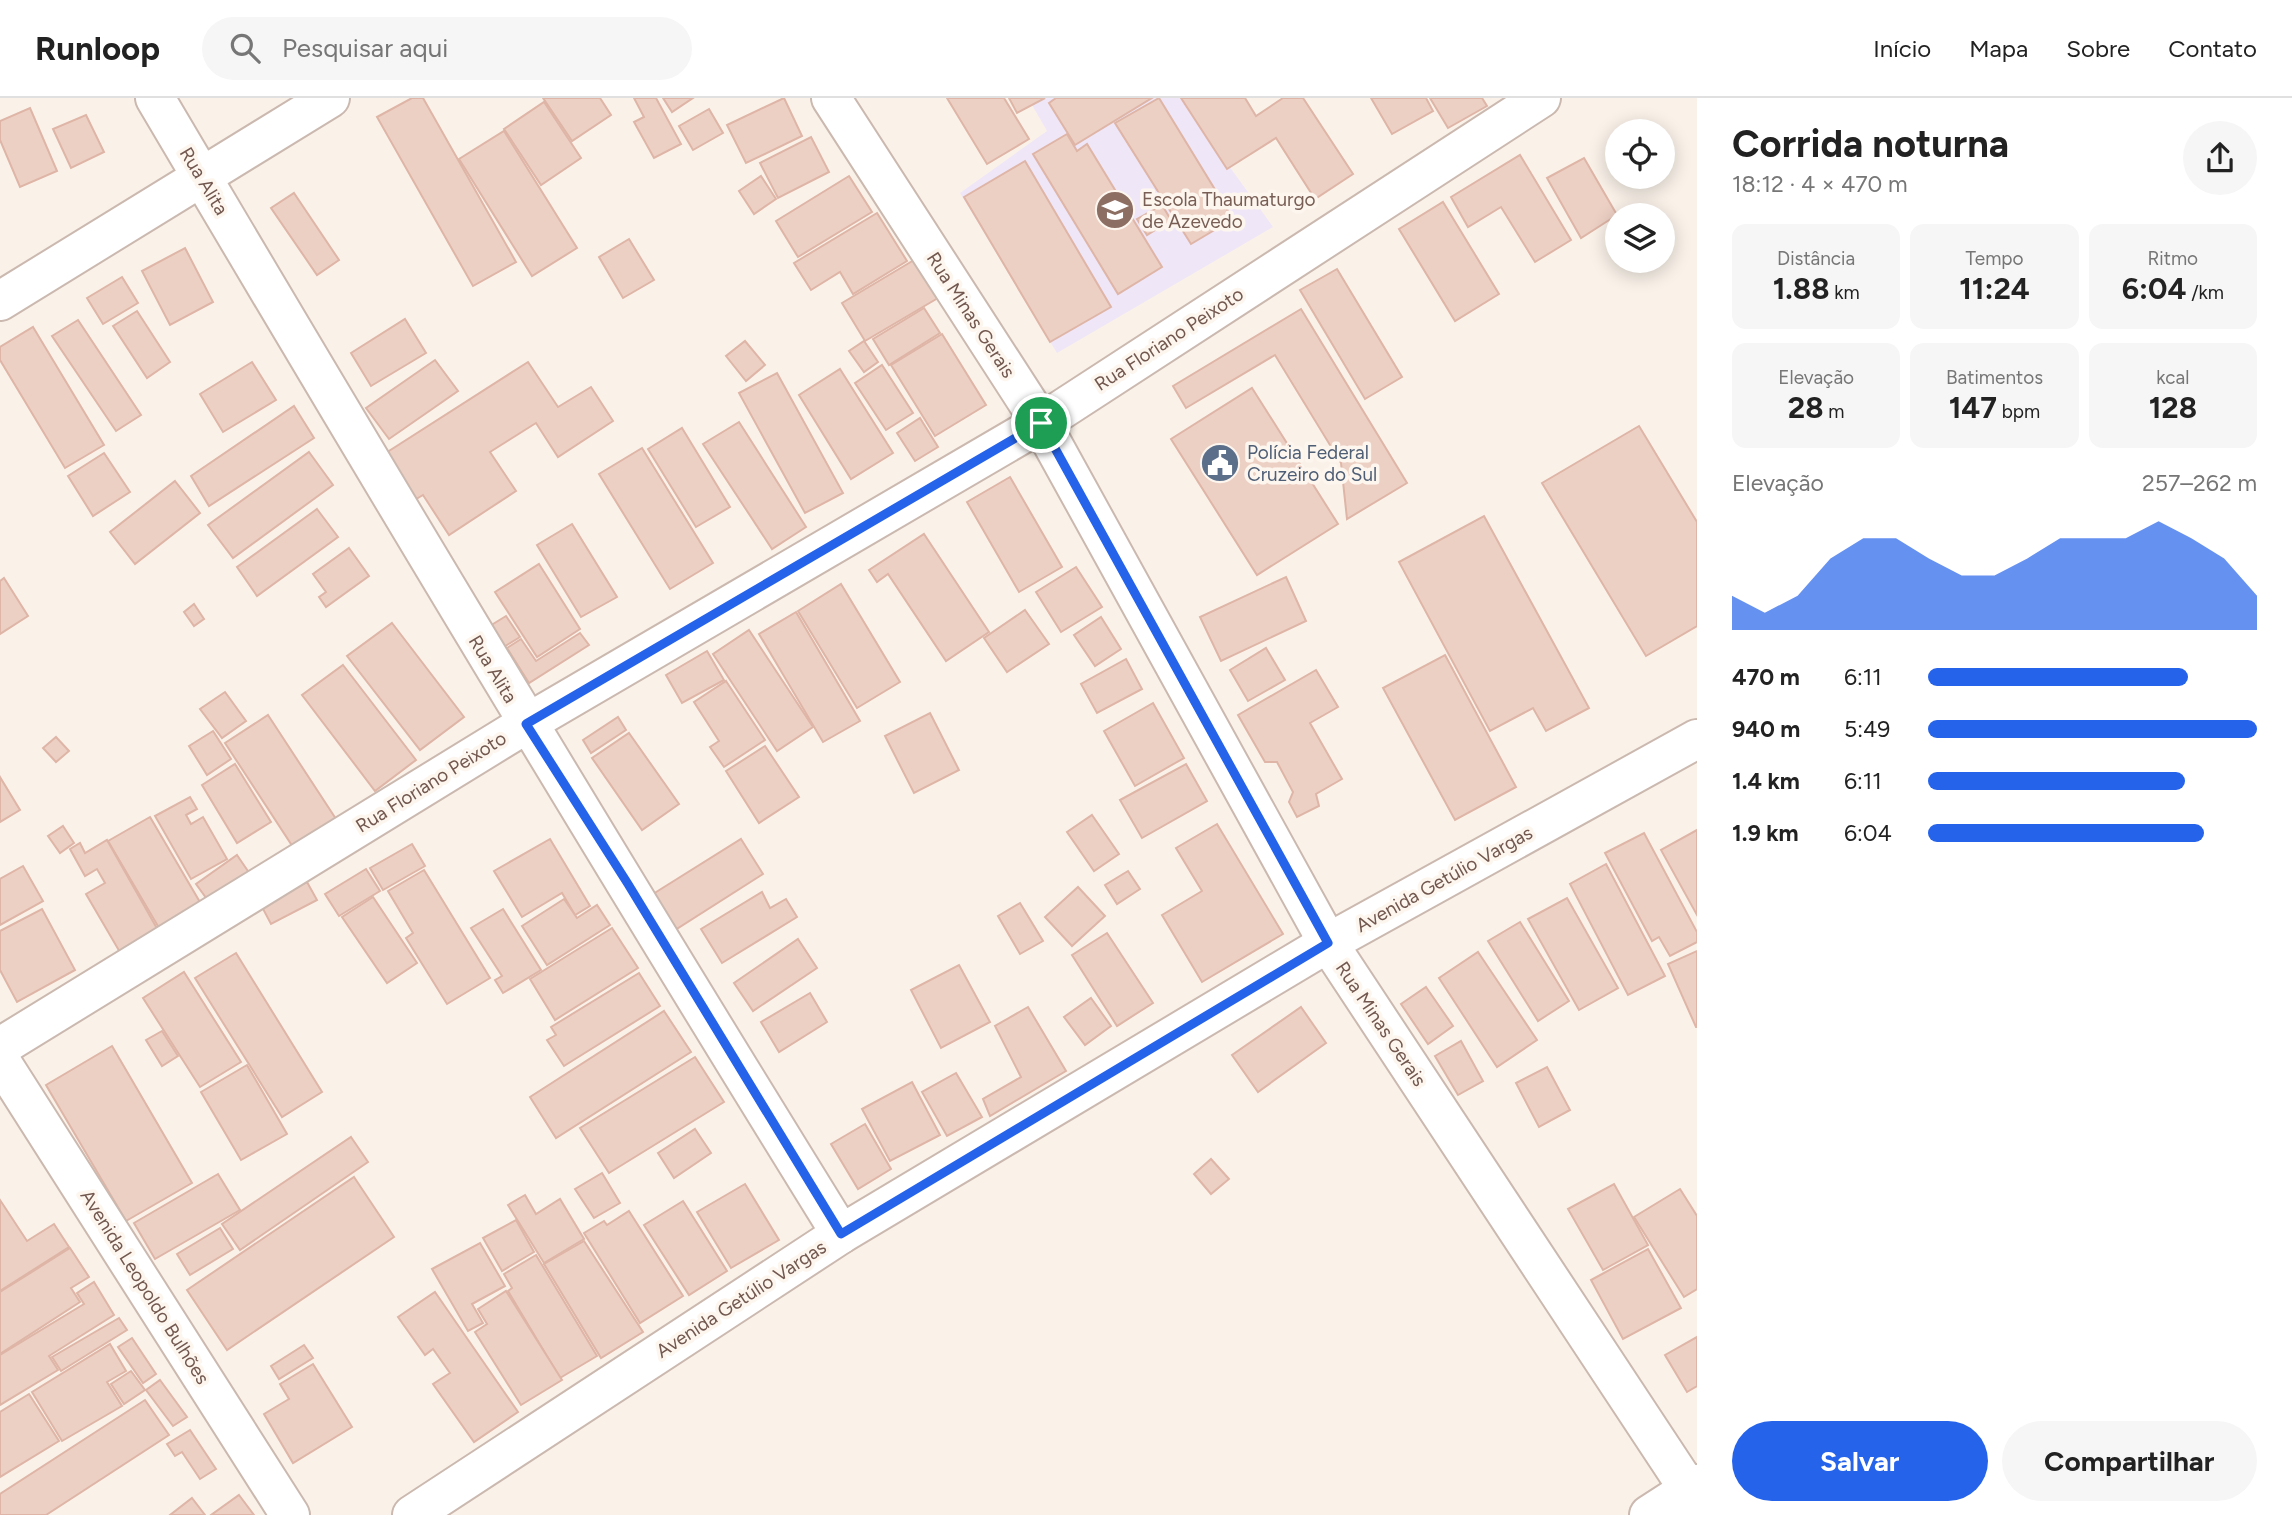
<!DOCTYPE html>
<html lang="pt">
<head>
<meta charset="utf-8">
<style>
	:root { --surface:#fff; --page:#f6f6f6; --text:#222; --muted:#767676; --line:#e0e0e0; --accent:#2563eb }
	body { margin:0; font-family:Figtree,sans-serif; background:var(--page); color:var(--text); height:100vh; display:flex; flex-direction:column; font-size:26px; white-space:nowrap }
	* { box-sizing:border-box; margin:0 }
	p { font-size:23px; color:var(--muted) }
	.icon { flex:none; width:38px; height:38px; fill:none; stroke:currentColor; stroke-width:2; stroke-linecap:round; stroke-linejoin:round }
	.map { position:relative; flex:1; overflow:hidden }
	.panel { display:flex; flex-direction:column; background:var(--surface); width:595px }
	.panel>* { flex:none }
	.tools { position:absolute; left:1605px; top:21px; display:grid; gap:14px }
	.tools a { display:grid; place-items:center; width:70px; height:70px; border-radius:50%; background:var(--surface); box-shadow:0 4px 18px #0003; font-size:35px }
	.pin { position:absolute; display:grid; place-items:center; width:60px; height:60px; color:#fff; margin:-30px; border:4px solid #fff; border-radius:50%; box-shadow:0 2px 7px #0007 }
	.round { display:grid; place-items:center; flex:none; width:74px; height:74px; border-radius:37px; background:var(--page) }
	.summary { display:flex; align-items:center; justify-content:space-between; height:119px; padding:0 35px }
	h1 { font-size:38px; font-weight:700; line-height:52px }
	.stats { display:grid; grid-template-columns:repeat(3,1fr); gap:10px; height:119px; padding:7px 35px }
	.stats div { display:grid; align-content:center; border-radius:14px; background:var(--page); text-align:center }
	.stats b { font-size:30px; font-weight:700 }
	.stats small { font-size:19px; font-weight:400 }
	.stats p { font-size:19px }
	.chart { height:196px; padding:14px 35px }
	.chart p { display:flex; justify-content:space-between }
	.chart svg { width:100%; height:126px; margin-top:7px; fill:var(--accent); opacity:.7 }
	.cta { display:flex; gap:14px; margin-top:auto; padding:14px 35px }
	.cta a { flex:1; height:80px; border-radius:42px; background:var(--accent); color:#fff; font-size:28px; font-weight:700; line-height:80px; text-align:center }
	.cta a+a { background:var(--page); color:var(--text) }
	ul { padding:0 35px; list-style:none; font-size:23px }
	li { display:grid; grid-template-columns:112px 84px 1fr; align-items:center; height:52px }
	li i { height:18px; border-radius:9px; background:var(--accent) }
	header { display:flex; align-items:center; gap:42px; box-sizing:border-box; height:98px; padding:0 35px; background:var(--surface); border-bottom:2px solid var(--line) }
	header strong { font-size:33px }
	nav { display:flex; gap:38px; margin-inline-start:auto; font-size:24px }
	.search { width:490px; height:63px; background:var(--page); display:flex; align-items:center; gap:18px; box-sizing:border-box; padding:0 24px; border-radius:38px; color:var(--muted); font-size:26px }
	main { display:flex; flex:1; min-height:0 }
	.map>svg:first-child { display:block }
</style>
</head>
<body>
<header>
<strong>Runloop</strong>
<div class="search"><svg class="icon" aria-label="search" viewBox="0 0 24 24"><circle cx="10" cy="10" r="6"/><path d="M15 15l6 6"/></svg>Pesquisar aqui</div>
<nav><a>Início</a><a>Mapa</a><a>Sobre</a><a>Contato</a></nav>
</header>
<main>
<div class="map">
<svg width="1697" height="1417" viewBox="0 0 1697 1417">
	<rect width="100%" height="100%" fill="#faf2e9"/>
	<path fill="#efe6f7" d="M1028 0H1180L1273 129 1057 255 960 95 1047 33Z"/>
	<g fill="#edd0c4" stroke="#deb5a6" stroke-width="2">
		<path d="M412 0H423L516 164 473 188 377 19Z"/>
		<path d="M543 0H600L611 17 572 43Z"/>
		<path d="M634 0H656L681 46 654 60 634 24 644 19Z"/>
		<path d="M663 0H693L672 14Z"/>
		<path d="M784 0 802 38 746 65 727 27Z"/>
		<path d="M947 0H1004L1029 41 987 66Z"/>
		<path d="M1009 0H1045L1017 15Z"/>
		<path d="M1056 0H1152L1075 47 1049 5Z"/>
		<path d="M1159 0 1233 121 1191 146 1115 25Z"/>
		<path d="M1181 0H1245L1256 18 1283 0H1303L1353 76 1315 101 1276 40 1227 71Z"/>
		<path d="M1371 0H1426L1433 13 1392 36Z"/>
		<path d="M1430 0H1482L1487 8 1448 30Z"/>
		<path d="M544 4 581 60 541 87 504 31Z"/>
		<path d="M30 10 57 73 20 89 0 42V23Z"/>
		<path d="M709 11 723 35 693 52 679 28Z"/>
		<path d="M86 17 104 54 71 70 53 31Z"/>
		<path d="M504 33 577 150 532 178 459 61Z"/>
		<path d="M1067 36 1077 53 1087 46 1162 169 1118 196 1033 56Z"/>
		<path d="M811 39 829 74 778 100 760 65Z"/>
		<path d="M1520 57 1571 142 1535 164 1501 109 1468 129 1451 99Z"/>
		<path d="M1584 60 1617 117 1581 140 1547 80Z"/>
		<path d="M1025 63 1111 209 1050 244 964 99Z"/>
		<path d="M761 78 776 101 754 116 739 93Z"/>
		<path d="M849 78 872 114 798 159 776 123Z"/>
		<path d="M294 95 339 162 317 177 271 110Z"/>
		<path d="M1443 104 1499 196 1455 223 1399 131Z"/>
		<path d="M1162 107 1171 122 1147 137 1137 121Z"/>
		<path d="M877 115 907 163 853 196 840 174 811 192 794 165Z"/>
		<path d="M629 141 654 182 623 200 599 159Z"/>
		<path d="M185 150 213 204 170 227 142 173Z"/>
		<path d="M914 162 938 200 865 243 842 205Z"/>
		<path d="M1337 171 1402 279 1365 301 1300 192Z"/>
		<path d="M122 179 138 205 103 226 87 200Z"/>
		<path d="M924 210 940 235 889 267 873 241Z"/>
		<path d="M1301 211 1407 385 1347 421 1341 365 1275 257 1186 310 1173 288Z"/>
		<path d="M137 213 170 264 147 280 113 228Z"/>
		<path d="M405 221 426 255 371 288 351 255Z"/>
		<path d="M78 222 141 317 116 333 52 238Z"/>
		<path d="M33 229 104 347 65 370 0 262V249Z"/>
		<path d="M942 236 986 307 935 338 891 267Z"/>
		<path d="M745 243 765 267 746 283 726 258Z"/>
		<path d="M864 243 878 264 864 274 849 253Z"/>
		<path d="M435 262 458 293 389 341 366 310Z"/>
		<path d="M252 264 276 302 223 334 200 296Z"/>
		<path d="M528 264 558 309 591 289 613 323 558 359 536 325 490 354 516 393 449 437 423 397 408 406 378 360Z"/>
		<path d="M882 267 913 315 886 332 855 285Z"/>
		<path d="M840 271 893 355 851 381 799 297Z"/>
		<path d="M777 275 843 395 805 415 739 295Z"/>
		<path d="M1252 290 1338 426 1257 477 1171 341Z"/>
		<path d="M294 308 314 340 209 408 191 378Z"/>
		<path d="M920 320 938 349 915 363 897 335Z"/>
		<path d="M739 324 806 429 772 451 703 346Z"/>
		<path d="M1639 328 1697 424V528L1646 558 1542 385Z"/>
		<path d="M682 330 730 409 696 429 648 351Z"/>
		<path d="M642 350 713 465 670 491 599 376Z"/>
		<path d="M309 354 333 387 233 460 208 427Z"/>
		<path d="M104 355 130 394 93 418 68 378Z"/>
		<path d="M1010 379 1062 469 1019 494 967 404Z"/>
		<path d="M175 383 200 415 135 466 110 434Z"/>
		<path d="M317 411 338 439 257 498 237 469Z"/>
		<path d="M1484 418 1589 610 1546 633 1533 610 1490 633 1399 464Z"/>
		<path d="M572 426 617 499 581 519 537 447Z"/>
		<path d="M924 436 989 534 946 563 888 476 877 484 869 472Z"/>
		<path d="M349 450 369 478 326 509 319 499 326 494 313 476Z"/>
		<path d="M539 466 580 531 537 559 495 494Z"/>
		<path d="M1076 469 1102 509 1061 534 1036 494Z"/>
		<path d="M1286 479 1306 523 1221 563 1200 519Z"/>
		<path d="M4 480 28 518 0 536V483Z"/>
		<path d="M841 486 900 584 857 610 798 513Z"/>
		<path d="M194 506 204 521 194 528 184 514Z"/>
		<path d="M1025 512 1049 546 1007 574 984 540Z"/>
		<path d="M796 514 860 623 823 644 759 536Z"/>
		<path d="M506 518 520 539 499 552 485 531Z"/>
		<path d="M1101 519 1121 551 1095 568 1074 537Z"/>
		<path d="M392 525 464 619 420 652 347 558Z"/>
		<path d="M749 532 813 629 777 653 713 556Z"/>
		<path d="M580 535 589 547 529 585 507 550 521 541 536 563Z"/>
		<path d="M1266 550 1285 582 1248 603 1230 572Z"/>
		<path d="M707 553 724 582 682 605 666 577Z"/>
		<path d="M1445 557 1516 689 1455 722 1383 590Z"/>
		<path d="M1126 561 1142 591 1097 615 1081 586Z"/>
		<path d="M343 567 416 662 375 693 302 597Z"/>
		<path d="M1316 572 1338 609 1310 625 1342 681 1316 696 1319 708 1297 719 1289 704 1293 694 1277 664H1265L1238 617Z"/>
		<path d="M726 583 765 642 724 669 710 649 719 643 694 604Z"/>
		<path d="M225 594 246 623 222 640 200 611Z"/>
		<path d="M1153 605 1184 660 1135 688 1104 633Z"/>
		<path d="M930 615 959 672 914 695 885 638Z"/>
		<path d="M268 617 336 721 293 749 225 645Z"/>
		<path d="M618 619 626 632 591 655 583 642Z"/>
		<path d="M213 633 231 661 207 677 189 648Z"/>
		<path d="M629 635 679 706 642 732 592 660Z"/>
		<path d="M56 639 69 653 56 664 43 650Z"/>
		<path d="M765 648 799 699 759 725 726 673Z"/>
		<path d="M235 666 271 724 237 745 202 687Z"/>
		<path d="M1186 666 1207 703 1142 740 1120 702Z"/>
		<path d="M0 679 20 712 0 724Z"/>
		<path d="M190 699 197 711 186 717 191 726 203 719 227 761 191 781 155 718Z"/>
		<path d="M1092 717 1119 756 1094 773 1067 734Z"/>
		<path d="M150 719 204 811 162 835 108 743Z"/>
		<path d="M1217 726 1283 836 1202 884 1162 817 1202 793 1176 750Z"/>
		<path d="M63 728 74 745 60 755 48 738Z"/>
		<path d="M1697 732V817L1661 752Z"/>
		<path d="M1644 735 1697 834V844L1670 858 1659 839 1652 843 1605 755Z"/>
		<path d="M550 741 590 808 575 817 562 795 522 819 494 773Z"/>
		<path d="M741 741 763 776 675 832 653 796Z"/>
		<path d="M107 742 159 834 121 856 86 796 105 785 97 771 85 778 70 751 80 745 85 755Z"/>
		<path d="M412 746 425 768 383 792 370 770Z"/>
		<path d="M237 757 252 779 212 808 196 786Z"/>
		<path d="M1606 766 1665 878 1628 897 1570 786Z"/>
		<path d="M23 768 43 803 0 827V781Z"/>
		<path d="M366 771 380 793 339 818 325 796Z"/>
		<path d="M424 772 490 880 447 906 406 840 413 835 388 793Z"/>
		<path d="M1128 773 1140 791 1117 806 1105 787Z"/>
		<path d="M307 784 317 802 271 826 262 809Z"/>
		<path d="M1078 789 1105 818 1072 848 1045 819Z"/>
		<path d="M762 794 770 810 786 801 797 819 722 865 701 831Z"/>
		<path d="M373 799 417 865 387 885 342 819Z"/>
		<path d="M1567 800 1618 890 1579 912 1528 821Z"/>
		<path d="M564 801 577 820 597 807 610 827 547 867 522 828Z"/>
		<path d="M1020 805 1043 843 1020 856 998 818Z"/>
		<path d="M42 811 75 872 17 904 0 872V833Z"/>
		<path d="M503 811 541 872 503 895 495 882 502 878 471 830Z"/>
		<path d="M1520 824 1569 903 1538 923 1488 843Z"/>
		<path d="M612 830 638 870 555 922 530 881Z"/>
		<path d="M1107 835 1153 905 1117 928 1072 857Z"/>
		<path d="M798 841 817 870 753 913 734 885Z"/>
		<path d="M1697 853V929H1696L1668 866Z"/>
		<path d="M1478 854 1537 942 1497 969 1439 880Z"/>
		<path d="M236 855 322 994 282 1019 195 880Z"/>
		<path d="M959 867 990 924 941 950 911 892Z"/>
		<path d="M184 874 241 964 200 989 143 900Z"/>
		<path d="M639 875 660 908 564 968 547 942 556 937 551 929Z"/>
		<path d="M1426 889 1453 928 1428 946 1401 906Z"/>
		<path d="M810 895 827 924 779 954 761 924Z"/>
		<path d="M1091 900 1111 928 1085 947 1064 919Z"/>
		<path d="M1028 909 1066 973 990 1018 983 1001 1021 979 995 928Z"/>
		<path d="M1301 909 1326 945 1258 994 1232 957Z"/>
		<path d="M664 913 691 954 556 1040 530 999Z"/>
		<path d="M162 933 178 958 162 968 146 942Z"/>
		<path d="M1461 943 1483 983 1458 997 1435 958Z"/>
		<path d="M112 948 192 1085 126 1123 46 987Z"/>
		<path d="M695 959 724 1004 609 1075 580 1030Z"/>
		<path d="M247 967 287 1036 241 1062 201 994Z"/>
		<path d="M1547 969 1570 1012 1539 1029 1516 985Z"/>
		<path d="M956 975 982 1019 947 1038 922 994Z"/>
		<path d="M912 984 940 1037 890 1063 862 1011Z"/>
		<path d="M865 1026 891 1071 858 1091 831 1046Z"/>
		<path d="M695 1031 711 1055 674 1080 658 1055Z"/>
		<path d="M351 1039 368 1064 240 1152 222 1126Z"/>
		<path d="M1211 1061 1229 1081 1211 1096 1194 1076Z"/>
		<path d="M602 1075 620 1105 594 1120 575 1091Z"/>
		<path d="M218 1076 240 1112 155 1161 134 1125Z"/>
		<path d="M354 1079 394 1139 227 1252 187 1192Z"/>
		<path d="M745 1086 779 1142 731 1170 697 1114Z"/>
		<path d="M1614 1086 1648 1147 1603 1172 1568 1111Z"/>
		<path d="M1680 1091 1697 1118V1191L1684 1199 1634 1119Z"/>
		<path d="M525 1097 536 1116 560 1101 584 1141 544 1165 508 1107Z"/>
		<path d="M0 1102 27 1143 54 1126 69 1149 0 1193Z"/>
		<path d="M683 1103 727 1173 689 1197 644 1127Z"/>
		<path d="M629 1113 683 1198 640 1225 584 1135 604 1123 607 1127Z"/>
		<path d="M516 1122 534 1154 502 1173 483 1140Z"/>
		<path d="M220 1130 233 1151 190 1177 177 1156Z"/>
		<path d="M584 1143 643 1234 601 1260 544 1166Z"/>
		<path d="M480 1145 505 1188 472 1206 483 1225 468 1233 432 1171Z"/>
		<path d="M70 1150 89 1179 71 1190 80 1204 0 1256V1194Z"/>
		<path d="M1648 1151 1681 1210 1623 1241 1591 1182Z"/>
		<path d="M536 1157 597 1258 560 1280 508 1193 512 1190 504 1176Z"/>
		<path d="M94 1184 114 1217 49 1258 58 1272 0 1307V1257L84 1206 77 1195Z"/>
		<path d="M506 1193 562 1282 521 1307 475 1234 487 1226 478 1211Z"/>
		<path d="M435 1194 518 1314 474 1344 433 1286 450 1275 433 1251 425 1257 398 1219Z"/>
		<path d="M119 1220 127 1232 61 1273 52 1259Z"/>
		<path d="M1697 1239V1288L1687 1294 1665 1257Z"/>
		<path d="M132 1240 156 1276 143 1285 118 1249Z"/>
		<path d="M110 1246 126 1273 107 1284 122 1308 62 1343 32 1294Z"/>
		<path d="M304 1247 313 1260 279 1281 271 1268Z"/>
		<path d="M313 1266 352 1329 293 1365 264 1316 289 1301 280 1286Z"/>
		<path d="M131 1273 145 1292 124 1306 111 1286Z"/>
		<path d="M160 1282 187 1319 173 1328 146 1292Z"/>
		<path d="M29 1296 59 1343 0 1379V1314Z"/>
		<path d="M145 1302 169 1337 46 1417H0V1396Z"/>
		<path d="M190 1332 216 1371 200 1381 182 1354 175 1358 167 1346Z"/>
		<path d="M239 1397 254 1417H211Z"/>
		<path d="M192 1400 205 1417H170Z"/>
	</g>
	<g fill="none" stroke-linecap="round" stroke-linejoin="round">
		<g stroke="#cbb9b0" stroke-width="42">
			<g id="minor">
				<path d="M155 0C380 381 608 760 841 1136"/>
				<path d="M831 0 1041 325 1328 845 1697 1404"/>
				<path d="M0 203 330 0"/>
				<path d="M0 949 526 626 1041 325 1541 0"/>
				<path d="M0 962 290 1417"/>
				<path d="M412 1417 841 1136 1328 845 1697 641"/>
				<path d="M1649 1417 1697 1386"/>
			</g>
		</g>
		<use href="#minor" stroke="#fff" stroke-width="38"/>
	</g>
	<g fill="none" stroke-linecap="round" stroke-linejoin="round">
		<g stroke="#fff" stroke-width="14">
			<path id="route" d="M1041 325 1328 845 841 1136 628 786 526 626Z"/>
		</g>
		<use href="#route" stroke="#2563eb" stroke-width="9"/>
	</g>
	<defs>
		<g id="school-disc" transform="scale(2.0125)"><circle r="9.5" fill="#8d6e63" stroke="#fdf6ef"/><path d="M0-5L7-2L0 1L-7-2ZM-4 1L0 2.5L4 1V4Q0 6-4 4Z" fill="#fff"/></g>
		<g id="civic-disc" transform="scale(2.0125)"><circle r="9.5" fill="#5c6f8a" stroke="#fdf6ef"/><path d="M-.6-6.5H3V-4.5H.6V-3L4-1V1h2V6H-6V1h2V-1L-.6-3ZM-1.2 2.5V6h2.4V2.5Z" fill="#fff"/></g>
	</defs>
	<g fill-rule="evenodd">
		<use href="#school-disc" x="1115" y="112"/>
		<use href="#civic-disc" x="1220" y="365"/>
	</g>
	<g text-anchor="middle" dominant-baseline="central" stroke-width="7" stroke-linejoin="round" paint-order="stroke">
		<g font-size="19" fill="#72584f" stroke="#fdf6ef">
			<text transform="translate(204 83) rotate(59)">Rua Alita</text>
			<text transform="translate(971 217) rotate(57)">Rua Minas Gerais</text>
			<text transform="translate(1169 241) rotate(-33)">Rua Floriano Peixoto</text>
			<text transform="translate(493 571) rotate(59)">Rua Alita</text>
			<text transform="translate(431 684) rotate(-32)">Rua Floriano Peixoto</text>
			<text transform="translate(1444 781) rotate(-29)">Avenida Getúlio Vargas</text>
			<text transform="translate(1381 926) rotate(56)">Rua Minas Gerais</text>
			<text transform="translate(145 1189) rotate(58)">Avenida Leopoldo Bulhões</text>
			<text transform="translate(741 1201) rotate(-33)">Avenida Getúlio Vargas</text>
		</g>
		<g font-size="19" fill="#785e54" stroke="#fdf6ef" text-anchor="start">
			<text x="1142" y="101">Escola Thaumaturgo<tspan x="1142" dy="22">de Azevedo</tspan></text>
		</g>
		<g font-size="19" fill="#4e5e75" stroke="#fdf6ef" text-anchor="start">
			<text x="1247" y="354">Polícia Federal<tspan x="1247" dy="22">Cruzeiro do Sul</tspan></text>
		</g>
	</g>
</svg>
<div class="tools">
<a><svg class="icon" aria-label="locate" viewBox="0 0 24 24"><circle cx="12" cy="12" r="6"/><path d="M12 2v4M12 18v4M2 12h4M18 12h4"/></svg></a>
<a><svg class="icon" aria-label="layers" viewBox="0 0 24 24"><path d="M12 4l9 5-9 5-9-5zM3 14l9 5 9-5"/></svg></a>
</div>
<div class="pin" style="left:1041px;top:325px;background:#1e9e55"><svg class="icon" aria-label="arrive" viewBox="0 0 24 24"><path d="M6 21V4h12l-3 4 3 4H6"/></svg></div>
</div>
<section class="panel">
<div class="summary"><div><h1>Corrida noturna</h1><p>18:12 · 4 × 470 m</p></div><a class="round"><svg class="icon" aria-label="share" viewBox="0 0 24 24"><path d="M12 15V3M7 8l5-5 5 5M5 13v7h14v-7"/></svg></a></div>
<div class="stats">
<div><p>Distância</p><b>1.88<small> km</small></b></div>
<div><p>Tempo</p><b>11:24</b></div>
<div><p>Ritmo</p><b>6:04<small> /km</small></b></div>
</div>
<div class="stats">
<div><p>Elevação</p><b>28<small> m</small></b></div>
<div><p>Batimentos</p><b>147<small> bpm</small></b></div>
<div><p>kcal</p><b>128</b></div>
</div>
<div class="chart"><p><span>Elevação</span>257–262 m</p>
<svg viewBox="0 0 160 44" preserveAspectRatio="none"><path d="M0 44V32L10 38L20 32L30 19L40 12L50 12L60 19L70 25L80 25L90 19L100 12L110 12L120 12L130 6L140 12L150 19L160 32V44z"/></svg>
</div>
<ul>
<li><b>470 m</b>6:11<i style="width:79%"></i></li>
<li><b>940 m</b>5:49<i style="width:100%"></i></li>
<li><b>1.4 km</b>6:11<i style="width:78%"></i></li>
<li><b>1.9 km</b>6:04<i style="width:84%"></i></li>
</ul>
<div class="cta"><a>Salvar</a><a>Compartilhar</a></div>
</section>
</main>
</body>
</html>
